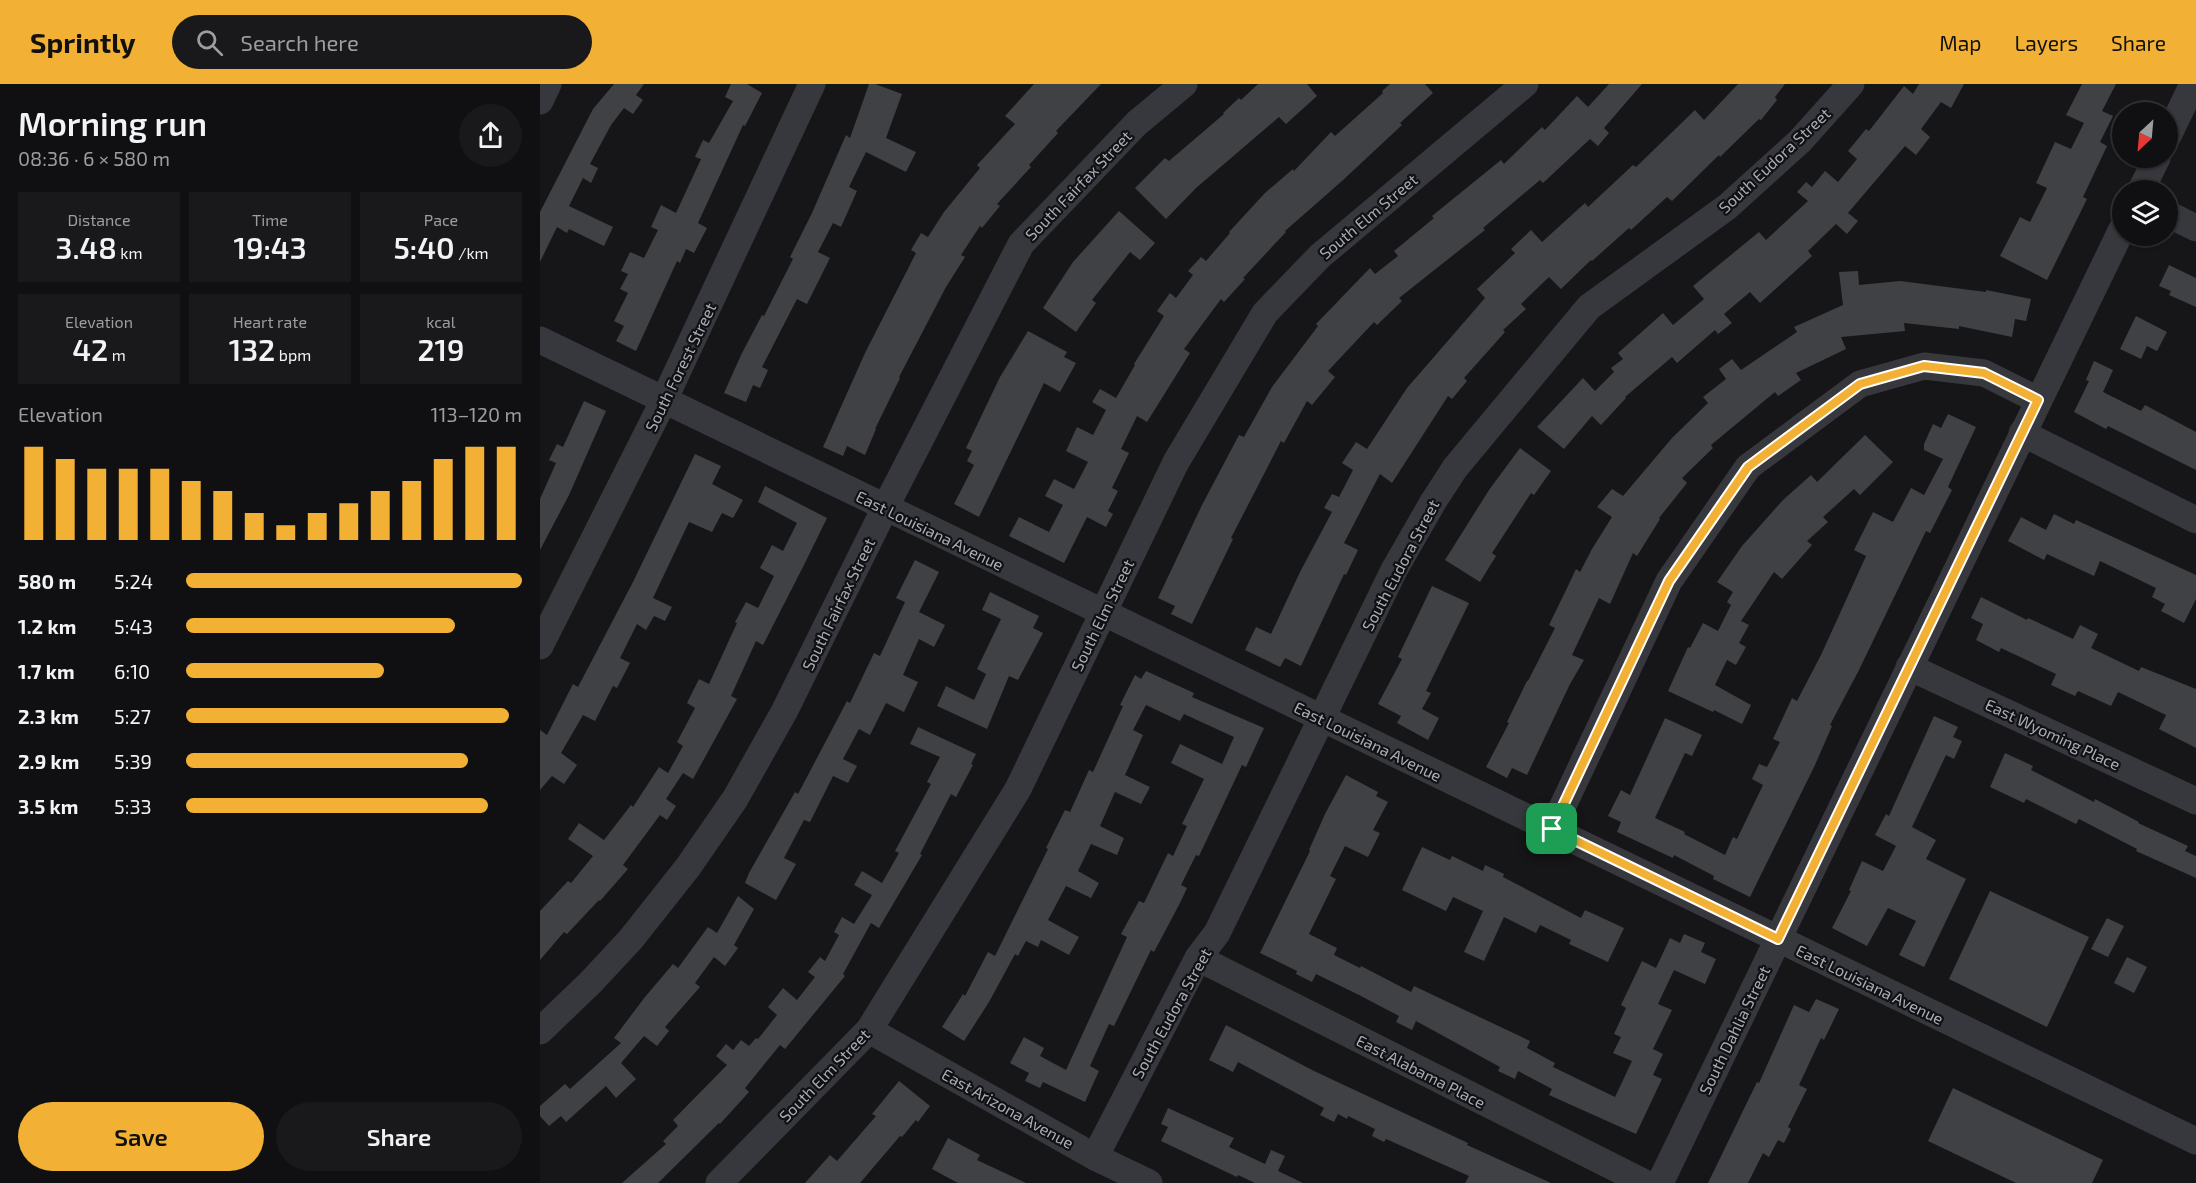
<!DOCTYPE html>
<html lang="en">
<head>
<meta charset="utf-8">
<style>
	:root { --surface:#101012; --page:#19191b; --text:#f1f3f6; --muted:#9c9d9f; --line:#303032; --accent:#f2b134 }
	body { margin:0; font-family:"Exo 2",sans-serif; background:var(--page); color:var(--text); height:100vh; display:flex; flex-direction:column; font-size:22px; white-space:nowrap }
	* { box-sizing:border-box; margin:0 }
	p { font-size:20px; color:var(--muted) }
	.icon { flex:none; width:33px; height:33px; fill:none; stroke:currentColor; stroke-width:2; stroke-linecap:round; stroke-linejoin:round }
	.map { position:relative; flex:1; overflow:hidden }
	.side { display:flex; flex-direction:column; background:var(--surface); width:540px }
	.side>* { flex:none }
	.needle { width:39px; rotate:206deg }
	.tools { position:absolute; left:1572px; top:18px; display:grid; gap:12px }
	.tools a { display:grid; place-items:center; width:66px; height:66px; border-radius:50%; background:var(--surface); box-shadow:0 2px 4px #0004,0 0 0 2px var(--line); font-size:30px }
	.pin { position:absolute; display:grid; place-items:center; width:51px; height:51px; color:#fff; margin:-26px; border-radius:12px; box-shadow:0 3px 9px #0006 }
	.round { display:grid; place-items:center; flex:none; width:63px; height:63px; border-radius:32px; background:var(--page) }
	.head { display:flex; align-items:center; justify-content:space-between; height:102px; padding:0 18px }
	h1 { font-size:33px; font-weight:600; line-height:45px }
	.figures { display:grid; grid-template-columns:repeat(3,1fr); gap:9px; height:102px; padding:6px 18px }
	.figures div { display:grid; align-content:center; border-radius:0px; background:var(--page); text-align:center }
	.figures b { font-size:30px; font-weight:600 }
	.figures small { font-size:16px; font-weight:400 }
	.figures p { font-size:16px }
	.chart { height:168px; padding:12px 18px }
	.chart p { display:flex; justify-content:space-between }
	.chart svg { width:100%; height:108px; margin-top:6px; stroke:var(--accent); stroke-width:6 }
	.button { display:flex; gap:12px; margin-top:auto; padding:12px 18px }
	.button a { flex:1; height:69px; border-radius:36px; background:var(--accent); color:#111; font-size:24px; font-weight:600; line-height:69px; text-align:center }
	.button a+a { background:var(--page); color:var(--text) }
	ul { padding:0 18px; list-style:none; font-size:20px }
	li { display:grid; grid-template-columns:96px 72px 1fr; align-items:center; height:45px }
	li i { height:15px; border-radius:8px; background:var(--accent) }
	header { display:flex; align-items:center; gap:36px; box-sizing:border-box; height:84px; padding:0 30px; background:var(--accent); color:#111 }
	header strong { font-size:28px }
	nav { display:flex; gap:33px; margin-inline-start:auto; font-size:21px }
	.search { width:420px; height:54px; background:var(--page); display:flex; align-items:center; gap:15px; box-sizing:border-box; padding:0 21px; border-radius:33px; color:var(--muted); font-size:22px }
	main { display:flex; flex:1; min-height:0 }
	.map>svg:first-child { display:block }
</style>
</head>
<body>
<header>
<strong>Sprintly</strong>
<div class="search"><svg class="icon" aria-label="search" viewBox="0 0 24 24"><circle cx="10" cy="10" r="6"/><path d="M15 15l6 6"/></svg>Search here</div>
<nav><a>Map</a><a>Layers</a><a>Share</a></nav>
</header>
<main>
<section class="side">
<div class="head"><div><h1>Morning run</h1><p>08:36 · 6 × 580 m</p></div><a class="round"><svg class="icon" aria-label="share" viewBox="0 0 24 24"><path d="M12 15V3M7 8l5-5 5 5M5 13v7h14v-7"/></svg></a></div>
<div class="figures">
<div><p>Distance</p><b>3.48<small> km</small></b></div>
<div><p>Time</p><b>19:43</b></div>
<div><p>Pace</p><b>5:40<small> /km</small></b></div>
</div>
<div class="figures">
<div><p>Elevation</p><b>42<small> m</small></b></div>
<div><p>Heart rate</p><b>132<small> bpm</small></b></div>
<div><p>kcal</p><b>219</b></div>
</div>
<div class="chart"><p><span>Elevation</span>113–120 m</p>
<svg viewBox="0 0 160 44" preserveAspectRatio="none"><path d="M5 44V6M15 44V11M25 44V15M35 44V15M45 44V15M55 44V20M65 44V24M75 44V33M85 44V38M95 44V33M105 44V29M115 44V24M125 44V20M135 44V11M145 44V6M155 44V6"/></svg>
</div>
<ul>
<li><b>580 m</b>5:24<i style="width:100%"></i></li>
<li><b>1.2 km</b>5:43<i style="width:80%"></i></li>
<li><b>1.7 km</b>6:10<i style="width:59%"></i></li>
<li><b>2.3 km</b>5:27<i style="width:96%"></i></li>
<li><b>2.9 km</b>5:39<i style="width:84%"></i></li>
<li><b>3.5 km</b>5:33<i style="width:90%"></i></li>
</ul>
<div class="button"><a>Save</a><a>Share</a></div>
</section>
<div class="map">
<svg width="1656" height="1099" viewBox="0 0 1656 1099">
	<rect width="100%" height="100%" fill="#161618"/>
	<g fill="#404145">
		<path d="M74 0H104L96 11 103 16 93 30 84 24 71 41 50 80 58 84 51 99 43 94 29 122 73 143 64 162 29 145 27 149 17 143 0 178V128L53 25Z"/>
		<path d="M191 0H207L222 9 205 42 203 41 158 139 167 144 154 169 146 165 140 179 137 177 96 267 76 257 84 242 74 237 88 209 80 205 88 190 81 187 90 168 104 174 118 146 111 143 121 121 136 129 161 75 155 73 163 56 169 59 193 17 185 13Z"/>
		<path d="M329 0H335L362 10 346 54 376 68 366 88 326 68 309 103 317 107 301 143 293 139 278 168 290 174 267 220 257 215 222 283 228 286 220 304 213 301 206 318 184 309 202 269 222 231 224 232 253 175 250 173 272 129 306 51 310 54Z"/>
		<path d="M494 0H561L516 47 518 49 489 81 491 83 457 120 460 122 442 144 440 142 421 171 425 173 406 203 359 293 360 294 335 345H336L325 371 307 362 303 372 283 363 325 269 376 169 371 166 381 149 388 153 404 128 440 84 437 81 475 40 465 32Z"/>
		<path d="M718 0H767L777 12 746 40 739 33 656 104 626 135 595 104 625 74 629 77 684 30 683 29 699 14 701 16Z"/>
		<path d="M850 0H885L893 9 860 39 862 41 802 97 745 147 746 148 703 194 705 195 684 218 681 215 644 265 650 269 607 338 597 332 581 365 589 369 572 404 578 407 568 427 573 430 566 443 547 433 524 479 469 452 479 433 509 448 523 421 505 412 514 395 534 405 548 378 526 367 537 343 553 351 566 326 552 318 560 305 576 314 595 281 594 280 624 232 617 227 630 209 636 214 653 191 648 187 661 173 666 177 690 149 689 148 725 109 753 85 754 87 791 48 795 52 843 9 842 7Z"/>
		<path d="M1069 0H1102L1064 44 1069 49 1058 62 1050 55 1003 99 1000 96 943 144 945 146 859 214 862 217 837 241 834 238 788 287 795 293 772 321 767 317 744 359 741 357 691 454 693 455 652 540 631 530 635 522 618 514 662 421 699 351 704 353 732 303 778 242 776 240 830 184 835 190 858 172 854 167 894 134 892 132 961 76 964 80 1002 43 1005 46 1037 12 1048 23Z"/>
		<path d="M1198 0H1245L1235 13 1237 16 1221 36 1219 35 1180 73 1179 71 1132 117 1127 113 1091 146 1089 144 1052 177 1051 176 1021 205 1009 193 981 220 986 225 963 246 965 248 924 294 927 297 912 315 908 312 852 399 840 390 804 459 818 466 806 491 804 490 761 582 745 574 740 583 705 566 716 543 731 550 760 488 792 428 784 424 792 410 799 413 813 386 802 379 816 358 827 365 867 304 945 214 937 205 975 169 971 165 991 146 1002 158 1045 119 1048 123 1093 81 1096 83 1155 26 1164 36Z"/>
		<path d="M1379 0H1424L1411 24 1401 18 1381 45 1390 53 1376 71 1365 62 1308 129 1318 137 1307 150 1296 140 1268 167 1272 172 1220 219 1210 208 1184 230 1192 239 1178 250 1175 246 1137 279 1132 273 1085 313 1086 314 1061 341 1052 332 1024 365 997 343 1043 294 1055 307 1074 288 1071 284 1083 275 1078 269 1123 229 1133 241 1164 215 1153 202 1219 148 1226 156 1268 117 1257 108 1266 98 1272 103 1285 87 1298 98 1317 75 1308 67 1326 45 1329 47 1364 2 1373 10Z"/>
		<path d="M1542 0H1576L1562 27 1573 32 1560 58 1567 62 1543 113 1547 115 1507 196 1460 172 1480 133 1490 138 1507 104 1496 99 1515 58 1531 65 1544 39 1526 31Z"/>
		<path d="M579 127 615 159 600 176 590 168 552 216 556 219 536 248 503 224 533 178Z"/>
		<path d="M1629 181 1656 194V223L1629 211 1631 207 1619 202Z"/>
		<path d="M1318 187 1319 201 1360 197 1446 208V206L1491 215 1486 237 1475 235 1472 253 1419 242V245L1364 239 1365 247 1301 253 1306 265 1256 289 1261 296 1238 312 1235 308 1171 361 1173 364 1142 394 1147 399 1119 434 1120 435 1097 472 1093 469 1070 520 1059 514 1032 571 1044 576 1030 600 987 691 972 684 967 694 946 683 969 639 967 638 987 597H988L1015 544 1009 541 1028 502 1036 485 1040 488 1052 465 1072 433 1057 423 1072 405 1083 412 1132 354 1168 319 1163 313 1186 295 1179 285 1192 275 1201 286 1257 248 1254 243 1303 221 1299 188Z"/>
		<path d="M1596 232 1627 248 1617 267 1607 262 1601 275 1580 265Z"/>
		<path d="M488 247 527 268 524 273 536 279 520 308 504 299 439 433 414 420 434 381 427 377 432 367 426 364 460 293Z"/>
		<path d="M1554 277 1573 286 1563 308 1601 327 1605 321 1656 348V386L1568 342 1566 345 1534 328 1549 297 1546 296Z"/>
		<path d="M44 317 66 327 29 411 0 466V415L16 379 9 376 17 360 23 363Z"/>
		<path d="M1408 330 1436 343 1408 403 1412 406 1390 449 1386 447 1319 586 1290 641 1292 642 1275 681 1210 813 1173 795 1174 792 1134 771 1133 774 1077 748 1081 738 1068 732 1081 706 1090 711 1125 634 1162 651 1152 672 1145 669 1115 734 1145 748 1144 750 1185 771 1193 753 1197 755 1223 701 1212 695 1219 680 1227 683 1240 658 1233 655 1252 614 1257 617 1281 571 1326 472 1314 466 1333 428 1353 438 1371 404 1384 411 1403 375 1384 366V360L1393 340 1401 344Z"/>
		<path d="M1325 351 1353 378 1320 411 1314 405 1283 433 1288 438 1267 457 1272 461 1242 495 1234 488 1201 537 1209 541 1199 559 1206 563 1196 581 1187 576 1175 601 1211 621 1202 640 1174 626 1173 628 1128 607 1148 563 1150 564 1163 539 1178 547 1191 521 1187 518 1193 508 1177 498 1202 462 1243 416 1271 391 1277 398Z"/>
		<path d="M980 364 1011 387 994 411 991 409 952 469 956 472 940 498 905 476 949 406Z"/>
		<path d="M155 370 181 382 172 400 203 416 193 434 182 429 172 448 149 438 113 514 132 523 125 537 114 532 106 546 97 540 80 574 90 579 77 604 73 602 55 637 43 631 21 669 37 681 24 700 12 692 0 706V646L7 651 33 600 38 603 93 498Z"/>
		<path d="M225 402 287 434 265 479 223 561 216 557 191 612 197 615 153 695 143 689 126 715 136 722 127 736 120 731 83 781 88 785 60 817 59 816 27 850 24 848 0 876V827L28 797 31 799 53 772 28 755 39 739 64 756 91 721 93 723 119 683 128 689 143 662 137 658 155 624 147 619 159 595 169 600 197 539 195 538 206 518 218 524 234 492 220 484 232 461 243 467 257 439 218 418Z"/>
		<path d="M1514 430 1534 440 1536 436 1656 491V515L1644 539 1621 527 1625 520 1612 513 1616 504 1560 477 1554 492 1507 470 1504 476 1468 457 1481 433 1506 446Z"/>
		<path d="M375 476 399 488 379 528 405 541 394 563 379 555 363 591 378 598 364 628 346 619 330 651 319 645 303 675 317 682 308 699 293 692 270 738 264 736 244 774 256 780 236 816 205 799 209 789 255 708 258 710 307 617 310 619 334 569 340 572 365 518 356 514Z"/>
		<path d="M892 502 929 519 886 607 891 609 882 625 899 634 888 656 857 639 861 632 838 620 862 575 858 573Z"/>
		<path d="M450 508 499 532 493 544 503 549 478 596 469 592 447 645 397 622 406 602 434 616 446 590 437 585 461 535 442 526Z"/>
		<path d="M1441 513 1487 536 1488 534 1533 555 1540 541 1558 550 1551 564 1599 587 1601 583 1656 605V664L1619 645 1626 631 1578 608 1571 622 1538 607 1535 612 1511 601 1516 590 1461 564 1459 568 1436 556 1443 540 1431 534Z"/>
		<path d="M606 587 654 609 652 613 724 644 706 683 702 681 659 772 656 771 641 801 647 804 640 819 614 868 611 866 574 942 569 940 550 982 559 987 545 1018 503 998 500 1004 485 997 489 989 470 979 484 953 504 964 500 972 526 986 587 853 581 850 599 817 604 819 628 769 633 772 647 742 642 740 664 695 631 679 640 660 682 680 694 653 644 630 640 637 606 621 593 646 603 651 585 691 610 703 601 720 575 708 560 742 584 754 577 771 551 760 538 787 559 799 551 814 526 802 508 836 539 853 529 871 501 856 498 863 486 857 478 872 475 870 449 918 424 957 402 943 423 910 425 912 448 868 455 872 508 765 506 764 525 726 530 728 549 686 553 688 583 622 580 621 595 591 601 595Z"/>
		<path d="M1394 632 1418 643 1413 653 1422 657 1414 675 1406 671 1372 743 1396 756 1386 775 1426 795 1384 883 1359 871 1376 837 1348 824 1327 862 1292 844 1311 807 1309 806 1322 777 1343 787 1356 762 1335 751 1346 730 1349 732Z"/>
		<path d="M378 643 436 670 431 680 433 681 416 713 411 710 380 770 382 771 339 844 331 839 303 890 305 892 245 965 240 961 205 1004 209 1008 180 1040 179 1039 118 1099H82L126 1060 123 1057 138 1042 133 1036 187 981 176 972 186 960 193 966 201 956 209 962 216 954 218 955 237 931 228 923 243 904 257 916 275 893 268 888 280 873 285 877 299 851 294 848 302 833 314 840 332 811 314 801 322 787 342 799 359 769 355 767 391 700 387 698 400 673 370 660Z"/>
		<path d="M1465 669 1493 682 1491 686 1554 718 1555 715 1599 738 1598 739 1648 762 1645 767 1656 772V794L1596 767 1597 765 1539 735 1536 740 1486 715 1484 719 1450 703Z"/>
		<path d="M806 691 838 708 836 712 848 718 833 746 840 749 828 773 805 762 790 792 796 795 769 850 797 864 794 871 820 884 821 882 871 908 874 902 990 957 987 964 1015 979 1013 983 1075 1013 1092 977 1073 969 1081 953 1074 950 1086 924 1081 921 1102 877 1116 884 1130 854 1140 859 1144 850 1165 859 1161 868 1176 875 1165 900 1134 886 1118 920 1132 926 1113 965 1123 970 1113 991 1122 995 1096 1050 1009 1011 1012 1005 978 987 975 995 958 987 960 983 876 937 872 946 856 938 859 932 819 911 776 890 772 898 756 890 757 887 720 869 770 767 769 766 785 730Z"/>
		<path d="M882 763 910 776 912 772 943 787 945 781 964 790 963 793 1041 834 1045 826 1084 844 1068 878 1029 860 1031 856 1000 841 996 849 964 833 944 877 924 868 943 827 913 813 906 827 862 806Z"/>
		<path d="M1450 807 1549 853 1507 943 1409 895Z"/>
		<path d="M198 812 214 825 194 861 198 864 185 882 174 873 155 899 160 903 125 943 129 947 117 962 104 952 81 979 96 995 76 1014 66 1002 26 1038 21 1032 9 1042 0 1032V1022L25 1000 30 1005 81 959 74 954 105 913 133 880 138 884 168 843 177 849Z"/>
		<path d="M1567 834 1584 842 1568 873 1551 865Z"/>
		<path d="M1587 873 1607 883 1594 909 1574 899Z"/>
		<path d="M1276 915 1299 925 1284 956 1281 954 1259 1001 1267 1005 1248 1043 1251 1045 1244 1059 1238 1056 1229 1073 1223 1069 1208 1099H1168L1217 998 1219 999 1254 921 1269 928Z"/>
		<path d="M686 941 774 987 928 1059 927 1061 1011 1099H925L929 1092 846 1055 844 1058 832 1052 835 1045 808 1032 807 1035 798 1030 794 1038 780 1031 784 1024 698 978 693 988 669 976Z"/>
		<path d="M359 997 390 1022 378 1038 376 1036 362 1053 360 1052 320 1099H265L290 1071 297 1077 336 1032 332 1030Z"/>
		<path d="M1413 1004 1563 1076 1552 1099H1476L1388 1057Z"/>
		<path d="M628 1024 694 1054 689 1063 725 1080 731 1066 745 1072 738 1087 763 1099H715L698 1091 697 1093 621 1057 628 1043 621 1040Z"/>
		<path d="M408 1054 440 1071 437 1076 486 1099H418L392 1085Z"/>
	</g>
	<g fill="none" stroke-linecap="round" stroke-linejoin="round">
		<g stroke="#37383d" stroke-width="27">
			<path d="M0 17 8 0"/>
			<path d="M1628 52 1653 0"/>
			<path d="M1601 106 1617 74"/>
			<path d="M1628 130 1656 144"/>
			<path d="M0 256 1656 1057"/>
			<path d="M1482 349 1656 436"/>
			<path d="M0 562 124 316 272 0"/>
			<path d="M1369 583 1656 717"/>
			<path d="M1012 745 1129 497 1208 383 1320 300 1384 282 1444 289 1498 316"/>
			<path d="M658 874 1105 1099"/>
			<path d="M329 946 555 1073 609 1099"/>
			<path d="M0 947 51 898 91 855 148 783 195 715 244 628 345 424 481 160 597 39 644 0"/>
			<path d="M555 1073 658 874 677 849 854 486 893 418 915 384 1049 223 1187 123 1260 57 1311 0"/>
			<path d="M179 1099 329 946 478 705 636 378 725 229 780 172 985 0"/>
			<path d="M1120 1099 1582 145"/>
		</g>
	</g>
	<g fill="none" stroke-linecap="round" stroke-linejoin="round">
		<g stroke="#fff" stroke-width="12">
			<path id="route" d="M1384 282 1444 289 1498 316 1238 855 1012 745 1129 497 1208 383 1320 300Z"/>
		</g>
		<use href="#route" stroke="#f2b134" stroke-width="8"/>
	</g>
	<g text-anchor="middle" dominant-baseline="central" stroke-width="4.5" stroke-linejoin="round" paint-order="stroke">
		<g font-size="16" fill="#a8adb8" stroke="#111113">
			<text transform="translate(1234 76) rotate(-43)">South Eudora Street</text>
			<text transform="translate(538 101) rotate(-46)">South Fairfax Street</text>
			<text transform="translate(828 132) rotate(-40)">South Elm Street</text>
			<text transform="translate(140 283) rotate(-64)">South Forest Street</text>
			<text transform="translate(390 446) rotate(26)">East Louisiana Avenue</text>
			<text transform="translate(860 481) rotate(-62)">South Eudora Street</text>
			<text transform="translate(298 520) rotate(-64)">South Fairfax Street</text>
			<text transform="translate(562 531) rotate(-64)">South Elm Street</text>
			<text transform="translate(1513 650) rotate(25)">East Wyoming Place</text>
			<text transform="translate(828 657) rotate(26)">East Louisiana Avenue</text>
			<text transform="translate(1330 900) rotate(26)">East Louisiana Avenue</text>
			<text transform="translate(631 929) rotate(-61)">South Eudora Street</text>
			<text transform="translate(1194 946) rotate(-64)">South Dahlia Street</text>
			<text transform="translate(881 987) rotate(27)">East Alabama Place</text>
			<text transform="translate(284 991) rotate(-46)">South Elm Street</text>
			<text transform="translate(468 1024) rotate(29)">East Arizona Avenue</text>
		</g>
	</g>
</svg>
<div class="tools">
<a><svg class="needle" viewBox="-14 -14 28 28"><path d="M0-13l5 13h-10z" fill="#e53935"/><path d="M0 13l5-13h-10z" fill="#9c9d9f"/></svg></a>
<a><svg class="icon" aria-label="layers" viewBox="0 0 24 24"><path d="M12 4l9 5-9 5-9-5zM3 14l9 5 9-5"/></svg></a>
</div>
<div class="pin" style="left:1012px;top:745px;background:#1e9e55"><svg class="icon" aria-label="arrive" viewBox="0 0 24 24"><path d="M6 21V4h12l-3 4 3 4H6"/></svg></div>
</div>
</main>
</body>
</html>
